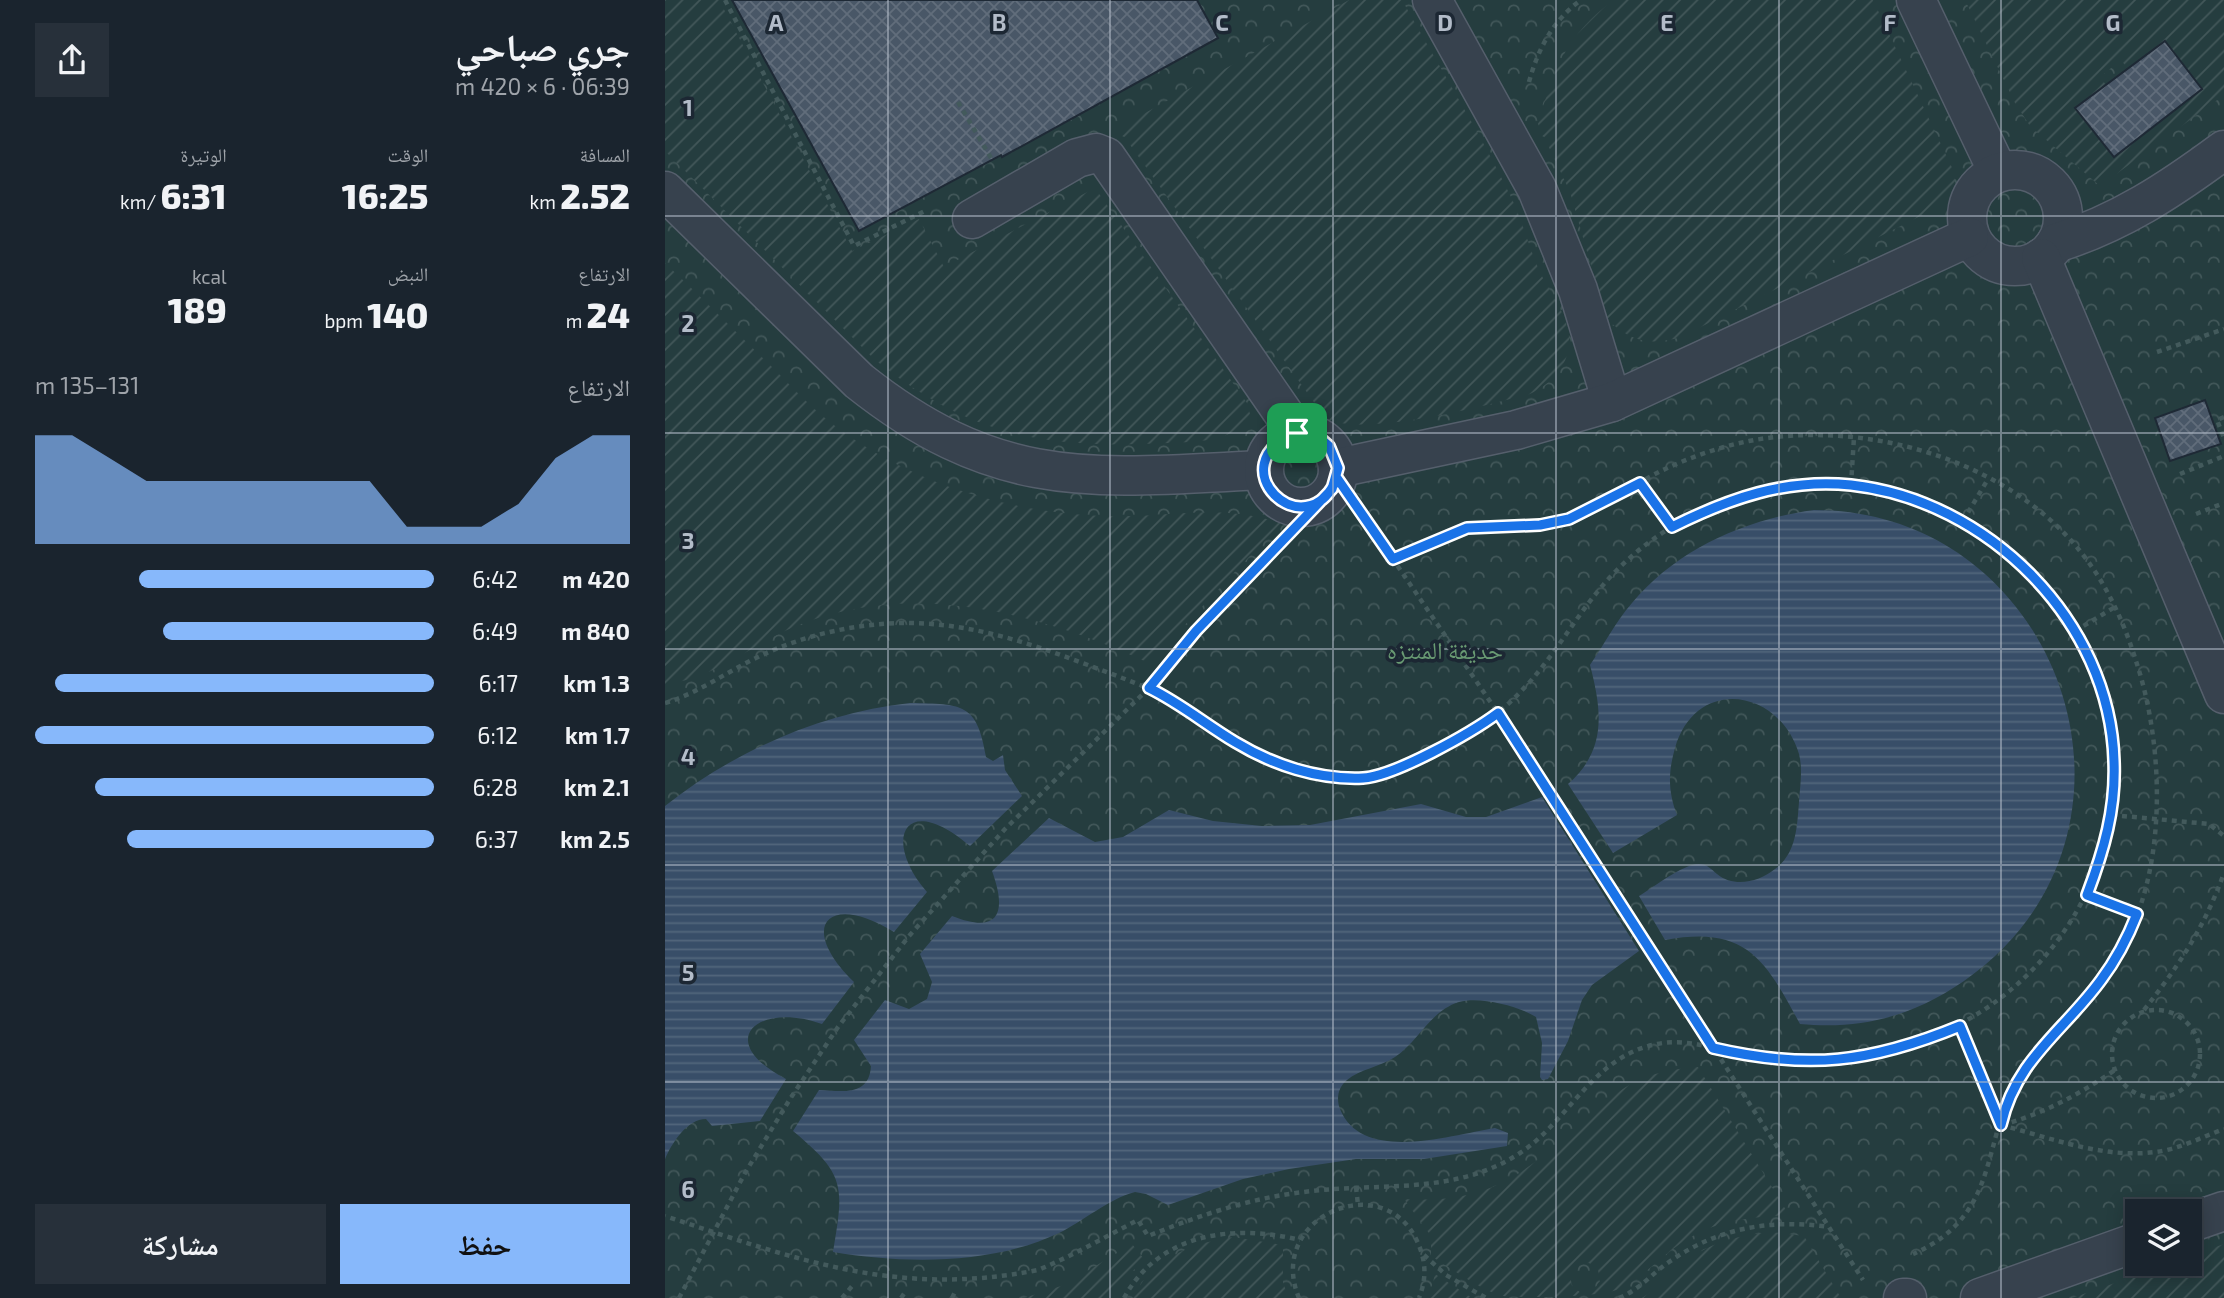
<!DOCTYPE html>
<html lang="ar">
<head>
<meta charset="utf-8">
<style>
	:root { --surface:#1a242e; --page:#27303a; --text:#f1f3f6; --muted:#9fa4aa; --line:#38414a; --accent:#87b8fb }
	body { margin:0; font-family:"Exo 2","Noto Naskh Arabic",sans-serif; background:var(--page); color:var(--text); direction:rtl; height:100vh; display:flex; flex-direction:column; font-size:26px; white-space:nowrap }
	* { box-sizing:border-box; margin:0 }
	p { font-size:23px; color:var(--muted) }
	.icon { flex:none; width:38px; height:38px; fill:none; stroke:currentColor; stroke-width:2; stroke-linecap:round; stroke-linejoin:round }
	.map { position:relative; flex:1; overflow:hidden; direction:ltr }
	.side { display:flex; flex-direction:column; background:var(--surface); width:665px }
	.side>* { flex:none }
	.buttons { position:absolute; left:1460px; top:1199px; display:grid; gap:14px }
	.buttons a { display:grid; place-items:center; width:77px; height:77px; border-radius:0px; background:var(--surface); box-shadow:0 4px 18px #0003,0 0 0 2px var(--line); font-size:35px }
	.pin { position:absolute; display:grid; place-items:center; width:60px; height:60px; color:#fff; margin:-30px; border-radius:14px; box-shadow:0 4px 10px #0006 }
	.round { display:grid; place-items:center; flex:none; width:74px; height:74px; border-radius:0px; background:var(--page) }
	.headline { display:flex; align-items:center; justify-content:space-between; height:119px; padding:0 35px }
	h1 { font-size:38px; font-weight:800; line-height:52px }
	.stats { display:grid; grid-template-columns:repeat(3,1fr); gap:10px; height:119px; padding:7px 35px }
	.stats div { display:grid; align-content:center }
	.stats b { font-size:35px; font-weight:800 }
	.stats small { font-size:19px; font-weight:400 }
	.stats p { font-size:19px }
	.chart { height:196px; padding:14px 35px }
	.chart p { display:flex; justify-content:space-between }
	.chart svg { width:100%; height:126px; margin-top:7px; fill:var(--accent); opacity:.7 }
	.primary-button { display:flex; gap:14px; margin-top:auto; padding:14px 35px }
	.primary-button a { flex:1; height:80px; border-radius:0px; background:var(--accent); color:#111; font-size:28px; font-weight:800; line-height:80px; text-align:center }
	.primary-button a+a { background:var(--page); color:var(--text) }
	ul { padding:0 35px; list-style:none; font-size:23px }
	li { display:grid; grid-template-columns:112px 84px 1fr; align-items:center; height:52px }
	li i { height:18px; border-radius:9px; background:var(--accent) }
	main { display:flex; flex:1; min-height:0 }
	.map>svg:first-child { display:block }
</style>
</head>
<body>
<main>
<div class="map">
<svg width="1559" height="1298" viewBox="0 0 1559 1298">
	<defs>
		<pattern id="park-crowns" width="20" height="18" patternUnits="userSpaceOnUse" patternTransform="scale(1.75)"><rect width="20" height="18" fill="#253d3f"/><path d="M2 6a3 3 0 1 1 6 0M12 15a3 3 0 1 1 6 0" fill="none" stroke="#425759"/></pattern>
		<pattern id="garden-furrows" width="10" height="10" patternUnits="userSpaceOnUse" patternTransform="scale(1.75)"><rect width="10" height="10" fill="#253d3f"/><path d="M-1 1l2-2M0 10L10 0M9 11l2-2" fill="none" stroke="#425759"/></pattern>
		<pattern id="water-rules" width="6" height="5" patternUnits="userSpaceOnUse" patternTransform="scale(1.75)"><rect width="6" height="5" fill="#384e68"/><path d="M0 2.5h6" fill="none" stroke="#52667c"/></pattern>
		<pattern id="building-cross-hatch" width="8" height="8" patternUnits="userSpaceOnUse" patternTransform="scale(1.75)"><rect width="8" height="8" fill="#495767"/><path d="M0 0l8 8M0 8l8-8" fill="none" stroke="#616d7b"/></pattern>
	</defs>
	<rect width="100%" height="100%" fill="#23303e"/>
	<path fill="url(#park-crowns)" fill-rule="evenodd" d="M0 0H1559V1298H0ZM1472 1211H1524V1264H1472Z"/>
	<g fill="url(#garden-furrows)" fill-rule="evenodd">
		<path d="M0 0H54L187 251 254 219 279 267 430 188 582 403 585 414C569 444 532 441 504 443 382 449 307 438 209 359L0 151Z"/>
		<path d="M684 0H737C773 65 813 129 845 195 857 219 863 245 874 270 884 292 902 313 904 337 906 364 887 383 865 394 819 406 703 437 661 419L453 128Z"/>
		<path d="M949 0H1208L1290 174V188L1285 201 1016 337C984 346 965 342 941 318L905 192 873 124C889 69 901 35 949 0Z"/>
		<path d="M1300 0H1559V95L1435 186 1365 126 1350 103ZM1500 41 1537 89 1449 157 1410 108 1441 85 1435 77 1456 60 1463 69Z"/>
		<path d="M0 263C36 297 71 332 107 367 129 389 151 413 177 431 252 485 345 512 437 516 503 519 549 502 616 523L484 663C375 613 247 579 131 626 89 643 47 680 0 684Z"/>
		<path d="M1033 1067 1124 1215C1090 1217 1055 1220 1026 1237 1001 1251 982 1274 957 1288 937 1298 857 1298 836 1296 811 1287 789 1270 766 1256V1236L739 1199C825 1204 858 1174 920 1121 934 1108 949 1093 966 1084 987 1072 1010 1069 1033 1067ZM924 1263 933 1270 935 1281 928 1291 916 1293 907 1286 905 1275 912 1265Z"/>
		<path d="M1107 1232 1139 1236 1176 1298H977C994 1287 1008 1271 1024 1259 1049 1241 1077 1235 1107 1232Z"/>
		<path d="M568 1237 618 1245V1283L624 1298H468C486 1258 528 1243 568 1237Z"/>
		<path d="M467 1244 479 1259 453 1287 447 1298H359L399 1285Z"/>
		<path d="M1559 1244V1298H1407L1504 1264H1524V1256Z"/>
		<path d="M770 1274 804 1296 808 1298H764Z"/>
	</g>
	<g fill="url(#water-rules)">
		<path d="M1149 510C1398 510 1509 835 1299 981 1248 1016 1197 1030 1135 1024 1100 959 1081 925 1000 940L974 896C987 888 1020 863 1034 864 1042 864 1046 869 1052 874 1069 888 1094 882 1110 869 1132 853 1132 826 1134 802 1135 786 1138 770 1134 754 1114 688 1031 676 1010 748 1003 772 1003 792 1012 815L948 853 903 784C942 750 937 711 925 665 939 645 951 621 967 603 1012 549 1081 519 1149 510Z"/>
		<path d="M245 703C298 704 312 703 321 757L328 761 338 755 340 770 357 796 305 846C240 790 216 839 262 892L229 932C162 891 132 927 189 982L157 1024C93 1001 47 1041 121 1079L95 1121 47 1126 41 1119C22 1119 7 1143 0 1159V806C69 751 158 712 245 703Z"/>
		<path d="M877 797 974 951 927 985 917 1000 903 1041 883 1079 877 1080 875 1077 877 1043 871 1017C853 1006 815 996 794 1002 765 1011 754 1041 730 1057 715 1067 695 1069 682 1080 673 1087 671 1099 675 1109 697 1164 786 1135 830 1128L843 1133 842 1146 759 1159H691L624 1169 578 1179 503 1205 481 1194 470 1192C443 1199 419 1221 394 1233 327 1265 240 1264 168 1252 179 1186 181 1175 128 1131L154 1090C177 1091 204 1097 206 1066L189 1040 220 1000 244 1009 262 999 267 982 255 954 287 916C335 935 342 912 327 871L384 818 430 842 458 837 504 810 548 821 597 826 645 825 756 804 801 817H821Z"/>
	</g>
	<g fill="url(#building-cross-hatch)" stroke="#1e2935" stroke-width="2">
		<path d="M67 0H532L553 38 337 157 336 155 194 231Z"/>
		<path d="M1500 41 1537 89 1449 157 1410 108Z"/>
		<path d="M1540 400 1556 444 1505 461 1490 418Z"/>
	</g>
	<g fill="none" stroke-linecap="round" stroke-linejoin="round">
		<g stroke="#555f6c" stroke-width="41">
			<g id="minor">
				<path d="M767 0 872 189 913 290 947 402"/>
				<path d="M1251 0 1333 172"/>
				<circle cx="1350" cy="218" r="48"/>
				<path d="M0 191 194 381C335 493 430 478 598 470"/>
				<path d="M307 219 412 158 431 153 441 157 632 433"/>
				<path d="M1391 243C1455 223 1505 190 1559 150"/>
				<path d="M1376 258 1559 694"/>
				<circle cx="636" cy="470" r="37"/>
				<path d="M673 468 851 430 947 402 1304 237"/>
				<path d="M1524 1223 1559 1211"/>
				<path d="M1238 1298H1242"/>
				<path d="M1315 1298 1472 1242"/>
			</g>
		</g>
		<g stroke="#435a5c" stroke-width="4.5" stroke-dasharray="5 5" stroke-linecap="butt">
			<path d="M60 0 189 246 262 210"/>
			<path d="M864 82C873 49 888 20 916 0"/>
			<path d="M293 102 326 158"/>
			<path d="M1492 352 1559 329"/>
			<path d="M1559 417 1552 420 1559 438"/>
			<path d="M1515 474 1559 456"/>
			<path d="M975 483 1007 527"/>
			<path d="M1186 485 1189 437"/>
			<path d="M693 508 833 713 1198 1280"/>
			<path d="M1531 514 1559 503"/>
			<path d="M1298 521 1323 479"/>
			<path d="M728 560C753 548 779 531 807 527 840 522 874 529 906 518 938 506 966 486 996 471 1023 458 1054 447 1084 441 1198 419 1340 458 1415 551 1441 583 1459 622 1471 661 1498 742 1502 856 1464 934 1449 964 1428 991 1406 1016 1388 1035 1369 1052 1355 1075 1315 1141 1337 1215 1248 1254"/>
			<path d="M1410 631 1450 607"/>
			<path d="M0 703C34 693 61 672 93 657 136 636 188 624 236 623 302 622 362 642 423 665 451 676 479 685 505 699 528 711 546 727 567 740 603 764 649 780 693 777 716 776 741 763 763 754 799 738 833 717 860 687 894 651 916 606 951 571 1003 518 1077 486 1151 485 1235 484 1319 520 1374 583 1522 750 1438 995 1226 1051 1183 1062 1138 1065 1094 1058 1060 1053 1026 1037 992 1044 928 1056 905 1120 855 1153 790 1196 713 1182 639 1192 585 1198 533 1216 483 1236L473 1220C440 1237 407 1256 373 1270 232 1298 130 1259 0 1216"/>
			<path d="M1447 815 1544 824 1559 836"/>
			<path d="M1421 895 1472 913"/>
			<circle cx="1491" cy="1054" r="44"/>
			<path d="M1479 1010C1515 964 1539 928 1559 873"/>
			<path d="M1295 1026 1336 1124"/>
			<path d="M1336 1125C1390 1139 1446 1162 1502 1150 1522 1145 1540 1136 1559 1129"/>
			<path d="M1337 1125C1380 1113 1413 1095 1450 1070"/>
			<path d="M691 1187 693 1205"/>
			<path d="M759 1255 781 1275 821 1298"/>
			<path d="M14 1298 80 1173 125 1099 173 1027 244 936 340 829 484 688 531 631 626 534 649 506"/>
			<path d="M177 1298 188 1285"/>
			<path d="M236 1298 241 1291"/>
			<path d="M287 1298 291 1290"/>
			<path d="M459 1298C495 1232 569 1224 635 1240"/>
			<path d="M634 1298C600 1217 718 1167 752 1241 761 1260 762 1278 754 1298"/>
			<path d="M954 1298C976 1289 988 1272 1007 1260 1055 1227 1108 1219 1164 1227"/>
		</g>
		<use href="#minor" stroke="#37424e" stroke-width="38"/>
	</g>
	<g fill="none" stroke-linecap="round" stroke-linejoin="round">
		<g stroke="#fff" stroke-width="14">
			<path id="route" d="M632 433 655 438 664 446 673 468 667 489 531 631 484 688C515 703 540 724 570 742 608 765 653 780 698 778 730 776 806 733 833 713L1048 1048C1143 1070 1205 1063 1295 1026L1336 1125C1351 1059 1399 1031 1436 980 1451 960 1463 937 1472 914L1422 895C1439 850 1451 809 1449 761 1445 621 1323 500 1186 485 1121 478 1063 499 1007 527L975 483 904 519 875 525 802 528 728 559 672 478C641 552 550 464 632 433"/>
		</g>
		<use href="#route" stroke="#1a73e8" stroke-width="9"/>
	</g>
	<path fill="none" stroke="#b3bcc9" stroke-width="2" stroke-opacity="0.55" d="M223 0V1298M445 0V1298M668 0V1298M891 0V1298M1114 0V1298M1336 0V1298M0 216H1559M0 433H1559M0 649H1559M0 865H1559M0 1082H1559"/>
	<g text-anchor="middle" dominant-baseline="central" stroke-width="7" stroke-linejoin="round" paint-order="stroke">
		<g font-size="24" fill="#699b73" stroke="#1c2733">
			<text x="780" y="649">حديقة المنتزه</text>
		</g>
	</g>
	<g font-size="23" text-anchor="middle" font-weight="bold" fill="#b3bcc9" stroke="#1c2733" stroke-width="7" stroke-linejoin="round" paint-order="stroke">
		<text x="111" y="31">A</text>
		<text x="334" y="31">B</text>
		<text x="557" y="31">C</text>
		<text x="780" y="31">D</text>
		<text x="1002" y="31">E</text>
		<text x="1225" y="31">F</text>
		<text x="1448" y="31">G</text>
		<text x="23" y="116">1</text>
		<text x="23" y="332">2</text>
		<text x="23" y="549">3</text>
		<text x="23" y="765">4</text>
		<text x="23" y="981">5</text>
		<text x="23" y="1198">6</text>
	</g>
</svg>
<div class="buttons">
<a><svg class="icon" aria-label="layers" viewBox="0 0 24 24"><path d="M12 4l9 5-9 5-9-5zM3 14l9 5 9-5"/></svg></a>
</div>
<div class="pin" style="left:632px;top:433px;background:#1e9e55"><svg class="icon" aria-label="arrive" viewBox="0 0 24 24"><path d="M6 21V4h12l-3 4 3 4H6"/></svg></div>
</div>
<section class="side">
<div class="headline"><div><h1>جري صباحي</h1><p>06:39 · 6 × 420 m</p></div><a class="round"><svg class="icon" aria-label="share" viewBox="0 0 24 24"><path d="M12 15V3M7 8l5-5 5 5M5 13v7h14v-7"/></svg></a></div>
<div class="stats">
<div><p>المسافة</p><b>2.52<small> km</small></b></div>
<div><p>الوقت</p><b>16:25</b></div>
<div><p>الوتيرة</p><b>6:31<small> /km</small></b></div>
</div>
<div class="stats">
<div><p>الارتفاع</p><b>24<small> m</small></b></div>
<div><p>النبض</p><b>140<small> bpm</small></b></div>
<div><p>kcal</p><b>189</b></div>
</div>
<div class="chart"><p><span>الارتفاع</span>131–135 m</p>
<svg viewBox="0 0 160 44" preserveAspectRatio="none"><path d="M0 44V6L10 6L20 14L30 22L40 22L50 22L60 22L70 22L80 22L90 22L100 38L110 38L120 38L130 30L140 14L150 6L160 6V44z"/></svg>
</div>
<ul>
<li><b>420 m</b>6:42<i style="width:74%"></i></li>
<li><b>840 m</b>6:49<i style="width:68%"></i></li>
<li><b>1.3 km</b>6:17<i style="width:95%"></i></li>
<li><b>1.7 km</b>6:12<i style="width:100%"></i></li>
<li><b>2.1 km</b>6:28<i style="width:85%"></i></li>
<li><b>2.5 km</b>6:37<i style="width:77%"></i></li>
</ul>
<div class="primary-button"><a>حفظ</a><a>مشاركة</a></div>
</section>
</main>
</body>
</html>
